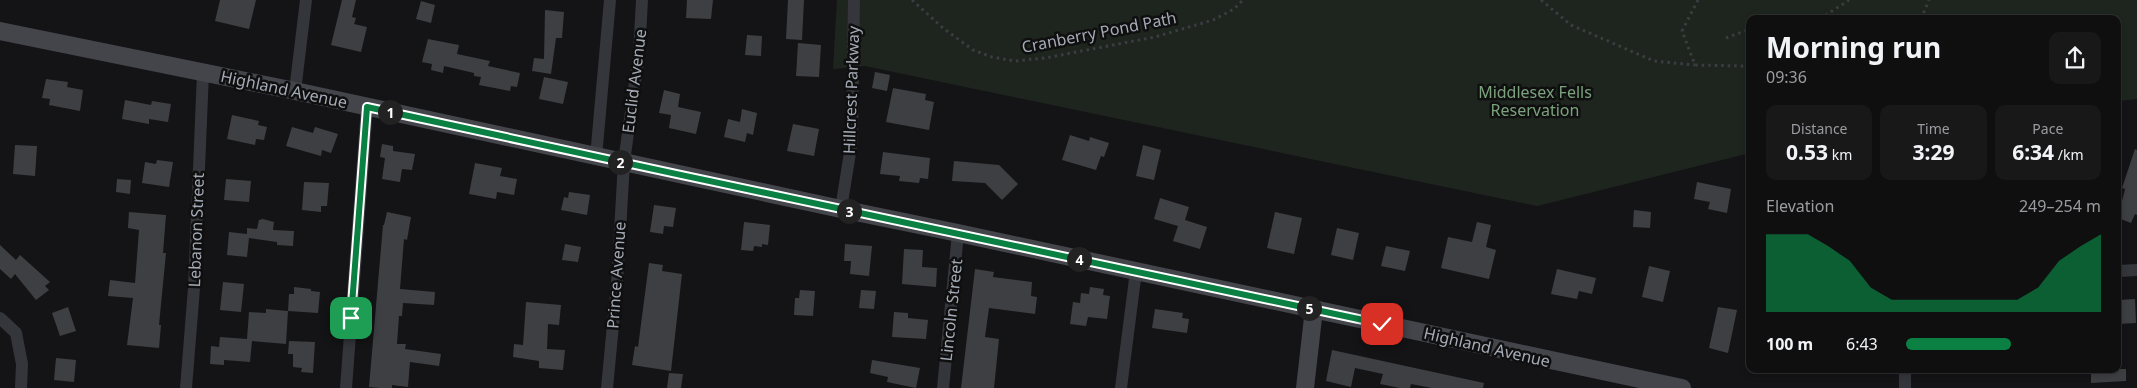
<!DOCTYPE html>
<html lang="en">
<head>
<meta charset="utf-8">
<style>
	:root { --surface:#0f0f10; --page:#181819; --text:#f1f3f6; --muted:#9b9c9f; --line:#2f2f30; --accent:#0b8043 }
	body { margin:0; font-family:"Noto Sans",sans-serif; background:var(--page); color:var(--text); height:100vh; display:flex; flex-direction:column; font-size:19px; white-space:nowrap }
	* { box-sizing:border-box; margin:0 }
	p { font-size:16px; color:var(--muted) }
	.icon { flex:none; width:28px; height:28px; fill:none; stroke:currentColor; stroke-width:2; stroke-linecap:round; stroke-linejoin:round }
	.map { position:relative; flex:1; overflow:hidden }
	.side { position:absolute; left:1746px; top:15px; width:375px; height:358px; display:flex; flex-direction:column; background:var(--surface); border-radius:10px; box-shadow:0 2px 8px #0003,0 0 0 1px var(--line) }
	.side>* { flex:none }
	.pin { position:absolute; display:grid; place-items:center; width:42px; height:42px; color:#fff; margin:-21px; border-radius:10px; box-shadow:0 2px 8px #0006 }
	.km { position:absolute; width:25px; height:25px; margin:-12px; border-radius:50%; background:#222; color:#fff; font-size:14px; line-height:25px; text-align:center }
	.round { display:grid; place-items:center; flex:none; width:52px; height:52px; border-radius:10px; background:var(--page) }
	.head { display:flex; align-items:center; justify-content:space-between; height:85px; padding:0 20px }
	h1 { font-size:28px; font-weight:700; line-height:38px }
	.stats { display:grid; grid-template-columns:repeat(3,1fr); gap:8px; height:85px; padding:5px 20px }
	.stats div { display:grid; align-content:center; border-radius:10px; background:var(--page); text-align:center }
	.stats b { font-size:21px; font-weight:700 }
	.stats small { font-size:14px; font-weight:400 }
	.stats p { font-size:14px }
	.chart { height:140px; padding:10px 20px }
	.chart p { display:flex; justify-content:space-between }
	.chart svg { width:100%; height:90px; margin-top:5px; fill:var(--accent); opacity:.7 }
	ul { padding:0 20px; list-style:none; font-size:16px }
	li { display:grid; grid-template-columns:80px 60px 1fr; align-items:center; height:38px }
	li i { height:12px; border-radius:6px; background:var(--accent) }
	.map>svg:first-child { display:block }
</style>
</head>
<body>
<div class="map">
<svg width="2137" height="388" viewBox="0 0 2137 388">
	<rect width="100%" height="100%" fill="#141416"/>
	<path fill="#1e251e" d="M837 0H2137V99L2118 101V19H1750V153L1537 206 865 66 833 69Z"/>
	<g fill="#3e3f43">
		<path d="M220 0H256L249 29 215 21Z"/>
		<path d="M342 0H356L352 17 356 18 354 24 367 27 361 52 331 45Z"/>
		<path d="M687 0H713L711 19 686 18Z"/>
		<path d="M788 0H804L802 40 786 39Z"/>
		<path d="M421 1 435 5 431 23 416 19Z"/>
		<path d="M545 10 564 12 562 38H556L551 74 532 71 534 58 544 59Z"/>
		<path d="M747 35 762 36 761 56 745 55Z"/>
		<path d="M428 39 459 45 457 54 490 61 488 66 520 73 517 87 511 86 510 91 479 85 481 77 474 76V73L444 66 443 73 431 70 432 64 422 62Z"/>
		<path d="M798 43 821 45 819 77 796 76Z"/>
		<path d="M875 72 890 75 887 91 872 88Z"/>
		<path d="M544 77 568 82 563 104 539 99Z"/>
		<path d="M46 79 68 82 67 87 83 90 80 111 49 105 50 99 42 98Z"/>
		<path d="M893 88 926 94 925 100 934 102 929 130 886 122Z"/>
		<path d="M664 90 680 94 678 107 701 112 696 134 669 128 671 115 659 113Z"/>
		<path d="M125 100 151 105 152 101 171 104 168 122 149 119V124L122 119Z"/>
		<path d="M742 109 757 113 753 135 747 133 745 142 724 137 728 119 740 122Z"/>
		<path d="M232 115 259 121 258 125 267 127 264 140 256 139 255 145 227 139Z"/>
		<path d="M793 124 819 129 814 156 787 151Z"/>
		<path d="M292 127 313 133 315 127 338 134 331 153 322 150 321 156 286 146Z"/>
		<path d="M1070 135 1089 141 1090 137 1109 143 1104 157 1101 156 1096 170 1062 160Z"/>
		<path d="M382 144 393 146V151L415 154 412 170 402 169 400 182 382 179 385 158 380 157Z"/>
		<path d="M15 145 37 146 35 176 13 174Z"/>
		<path d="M1143 145 1161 150 1154 180 1136 176Z"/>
		<path d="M2135 149 2137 150V215L2135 214 2131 223 2118 218 2125 189 2122 188Z"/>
		<path d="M883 152 930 158 928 179 920 178 919 183 899 181 900 176 880 174Z"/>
		<path d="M157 160 173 162 169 187 142 183 145 162 156 164Z"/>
		<path d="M954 161 999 165 1018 184 1002 200 985 183 952 181Z"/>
		<path d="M475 163 502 168 500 176 517 179 514 195 497 192 496 199 469 194Z"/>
		<path d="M117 179 131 180 130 194 116 192Z"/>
		<path d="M226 179 251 181 249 202 224 200Z"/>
		<path d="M304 182 329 183 327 206H321V212L302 210Z"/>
		<path d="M1697 182 1731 189 1727 213 1708 209 1710 202 1694 199Z"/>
		<path d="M569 192 590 195 587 215 561 210 564 197 568 198Z"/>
		<path d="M1160 198 1189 207 1185 220 1207 227 1200 249 1173 241 1178 226 1154 219Z"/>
		<path d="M654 205 676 208 673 227 664 226 663 234 650 232Z"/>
		<path d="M1634 210 1651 212 1650 228 1633 227Z"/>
		<path d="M129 212 166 215 163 253H166L159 325H161L159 348 127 345 133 298 108 296 110 280 135 283 139 230 128 228Z"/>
		<path d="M387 212 411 217 407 240 404 239 400 289 435 292 434 305 403 303 402 316H399L397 344H406L405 349 441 354 439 366 410 362 408 387 392 385V388H380L369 387 383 225H384Z"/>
		<path d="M1275 212 1302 218 1294 254 1267 248Z"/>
		<path d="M263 219 274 222 273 230 294 231 293 246 277 245V242L249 238 247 257 227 255 229 232 247 234V228L257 229 259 220Z"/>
		<path d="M744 222 770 225 768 245 762 244V247L754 246 753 251 741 250Z"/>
		<path d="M1477 222 1491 225 1486 247 1496 250 1489 279 1441 268 1448 237 1472 242Z"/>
		<path d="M1337 228 1359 233 1353 260 1331 255Z"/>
		<path d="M565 244 581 247 578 262 562 260Z"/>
		<path d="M845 244 872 246 869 276 850 274 851 261H844Z"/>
		<path d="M0 245 16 260 20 255 50 282 45 286 49 290 36 300 15 274 11 279 0 269Z"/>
		<path d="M1386 246 1410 251 1405 271 1381 266Z"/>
		<path d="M904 249 923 250 922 267 937 268 936 287 902 284Z"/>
		<path d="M649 263 663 265 662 271 682 274 671 371 632 365 635 346 638 347Z"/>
		<path d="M1649 266 1670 271 1663 302 1642 297Z"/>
		<path d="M975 269 994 272 993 277 1032 282 1031 296 1037 297 1035 314 989 308 985 337 999 339 994 388H961Z"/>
		<path d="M1557 269 1596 278 1592 294 1579 291 1577 299 1551 294Z"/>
		<path d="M223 282 244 284 241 312 220 310Z"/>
		<path d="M294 287 311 289V291L320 292 318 313 288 311 286 344 252 341 250 362 224 360V365L210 364 211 346 219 347 220 337 247 339 249 312 266 313V309L288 311 289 294H294Z"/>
		<path d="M1090 287 1104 289 1103 295 1110 296 1107 319 1088 317 1086 326 1070 324 1073 302 1080 303 1081 293 1089 294Z"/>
		<path d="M800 290 815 291 813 316 794 315 795 298H799Z"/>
		<path d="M861 290 876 291 874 309 859 308Z"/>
		<path d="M2135 299 2136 323 2118 324V300Z"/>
		<path d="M526 302 561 305 559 325 548 324 547 349 565 350 563 370 539 368V361L513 357 514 344 523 345Z"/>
		<path d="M68 307 76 331 60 336 52 313Z"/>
		<path d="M1718 307 1737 310 1728 353 1709 348Z"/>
		<path d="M1155 309 1183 313 1182 318 1189 319 1187 333 1152 328Z"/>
		<path d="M894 312 908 313V318L928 320 926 339 892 337Z"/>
		<path d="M289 341 315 342 313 373 301 372 302 368 293 367V354H288Z"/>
		<path d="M1332 350 1484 383 1483 388H1432L1411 384 1410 388H1400L1380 384 1383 374 1355 368 1351 387 1326 381Z"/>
		<path d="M56 358 76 360 74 382 54 380Z"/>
		<path d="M872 360 920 368 916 388 887 382 888 377 870 373Z"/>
		<path d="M2091 369H2126V381L2091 383Z"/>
		<path d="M669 373 683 374 681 388H667Z"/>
	</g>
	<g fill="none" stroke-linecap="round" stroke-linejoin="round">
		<g stroke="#3b3d42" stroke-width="3" stroke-dasharray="2.5 4" stroke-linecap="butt">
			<path d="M912 0 943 28 973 50 992 57 1015 61 1045 58 1155 37 1213 20 1234 9 1243 0"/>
			<path d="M1541 0 1571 25 1654 61 1695 65"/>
			<path d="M1698 0 1682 31 1695 65 1745 66 1750 55"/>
			<path d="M1820 19 1849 0"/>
			<path d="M1921 19 1929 0"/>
			<path d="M1726 38 1750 29"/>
		</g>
		<g stroke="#35363b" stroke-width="12">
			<path d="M295 91 306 0"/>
			<path d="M596 157 610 0"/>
			<path d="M841 209 852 140 854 0"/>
			<path d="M2118 271 2137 270"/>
			<path d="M0 318 16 333 22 364 21 388"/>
			<path d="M1905 369V388"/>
			<path d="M186 388 194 288 203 73"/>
			<path d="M346 388 367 107"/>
			<path d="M607 388 617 283 624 162 639 54 642 0"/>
			<path d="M943 388 958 233"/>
			<path d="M1121 388 1136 271"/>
		</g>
		<g stroke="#43454b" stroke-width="18">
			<path d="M0 31 295 91 841 209 958 233 1682 388"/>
			<path d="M1305 388 1314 309"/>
		</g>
	</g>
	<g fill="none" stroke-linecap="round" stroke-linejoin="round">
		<g stroke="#fff" stroke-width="10">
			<path id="route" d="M351 318 367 107C705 181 1044 252 1382 324"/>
		</g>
		<use href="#route" stroke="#0b8043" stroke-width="6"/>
	</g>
	<g text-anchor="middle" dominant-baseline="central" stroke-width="5" stroke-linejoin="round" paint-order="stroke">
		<g font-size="16" fill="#a5abb6" stroke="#0f0f10">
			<text transform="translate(1099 32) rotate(-11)">Cranberry Pond Path</text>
			<text transform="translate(634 81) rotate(-83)">Euclid Avenue</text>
			<text transform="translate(284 89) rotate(12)">Highland Avenue</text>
			<text transform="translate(851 90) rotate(-88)">Hillcrest Parkway</text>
			<text transform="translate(196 230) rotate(-88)">Lebanon Street</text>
			<text transform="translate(616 275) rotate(-86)">Prince Avenue</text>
			<text transform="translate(951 310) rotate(-84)">Lincoln Street</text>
			<text transform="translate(1487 347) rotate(13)">Highland Avenue</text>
		</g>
		<g font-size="16" fill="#7ba27c" stroke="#0f0f10">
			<text x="1535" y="92">Middlesex Fells<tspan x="1535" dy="18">Reservation</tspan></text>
		</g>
	</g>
</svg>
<div class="pin" style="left:351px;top:318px;background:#1e9e55"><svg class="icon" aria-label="arrive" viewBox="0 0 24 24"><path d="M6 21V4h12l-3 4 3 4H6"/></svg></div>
<div class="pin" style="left:1382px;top:324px;background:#d93025"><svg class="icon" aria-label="check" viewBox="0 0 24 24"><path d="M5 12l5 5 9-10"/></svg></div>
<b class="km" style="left:390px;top:112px">1</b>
<b class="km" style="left:620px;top:162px">2</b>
<b class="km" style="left:849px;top:211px">3</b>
<b class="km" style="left:1079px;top:259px">4</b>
<b class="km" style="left:1309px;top:308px">5</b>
<section class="side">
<div class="head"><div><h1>Morning run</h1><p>09:36</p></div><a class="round"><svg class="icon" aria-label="share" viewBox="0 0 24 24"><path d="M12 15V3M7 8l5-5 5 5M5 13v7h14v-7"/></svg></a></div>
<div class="stats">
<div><p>Distance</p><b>0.53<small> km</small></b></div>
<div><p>Time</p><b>3:29</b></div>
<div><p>Pace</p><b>6:34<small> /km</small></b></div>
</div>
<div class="chart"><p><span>Elevation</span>249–254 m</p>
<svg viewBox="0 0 160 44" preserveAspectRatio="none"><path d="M0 44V6L10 6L20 6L30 12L40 19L50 32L60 38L70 38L80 38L90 38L100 38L110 38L120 38L130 32L140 19L150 12L160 6V44z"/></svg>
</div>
<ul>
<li><b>100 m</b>6:43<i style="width:54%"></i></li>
</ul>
</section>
</div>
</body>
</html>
